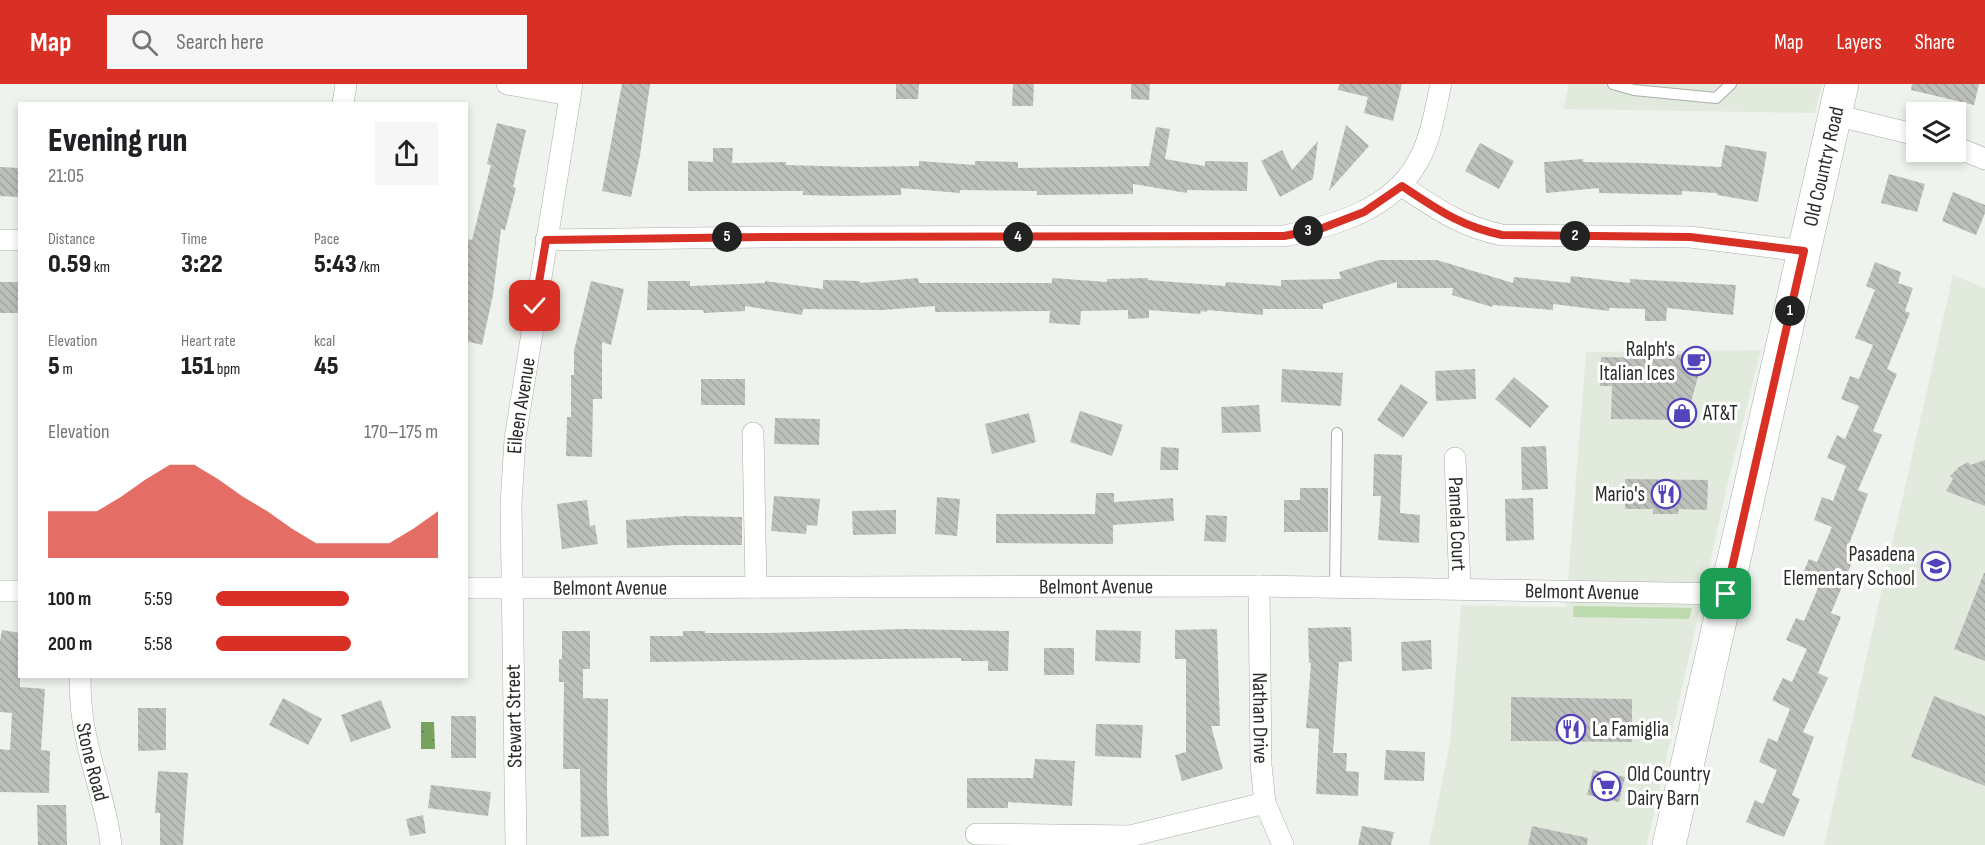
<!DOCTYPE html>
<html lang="en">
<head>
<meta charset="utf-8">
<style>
	:root { --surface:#fff; --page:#f6f6f6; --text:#202124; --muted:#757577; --accent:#d93025 }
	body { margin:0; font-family:"Sofia Sans Condensed",sans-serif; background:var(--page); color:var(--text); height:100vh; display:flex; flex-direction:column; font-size:22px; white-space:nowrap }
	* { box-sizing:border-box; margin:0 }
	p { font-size:20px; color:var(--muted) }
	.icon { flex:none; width:33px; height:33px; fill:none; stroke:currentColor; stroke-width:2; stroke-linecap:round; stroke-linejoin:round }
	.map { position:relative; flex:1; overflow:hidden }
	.drawer { position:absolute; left:18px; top:18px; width:450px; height:576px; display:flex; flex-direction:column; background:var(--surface); border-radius:0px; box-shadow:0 3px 9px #0003 }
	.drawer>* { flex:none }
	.tools { position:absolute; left:1906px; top:18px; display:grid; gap:12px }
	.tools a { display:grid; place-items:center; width:60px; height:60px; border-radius:0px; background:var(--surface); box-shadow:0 3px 9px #0003; font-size:30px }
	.pin { position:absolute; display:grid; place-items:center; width:51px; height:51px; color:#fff; margin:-26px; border-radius:12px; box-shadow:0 3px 9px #0006 }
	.km { position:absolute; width:30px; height:30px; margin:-15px; border-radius:50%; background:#222; color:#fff; font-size:16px; line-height:30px; text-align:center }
	.round { display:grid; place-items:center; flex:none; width:63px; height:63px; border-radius:0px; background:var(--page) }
	.headline { display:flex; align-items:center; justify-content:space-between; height:102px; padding:0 30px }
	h1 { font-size:33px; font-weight:800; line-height:45px }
	.metrics { display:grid; grid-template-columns:repeat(3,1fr); gap:9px; height:102px; padding:6px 30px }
	.metrics div { display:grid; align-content:center }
	.metrics b { font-size:26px; font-weight:800 }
	.metrics small { font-size:16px; font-weight:400 }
	.metrics p { font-size:16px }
	.chart { height:168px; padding:12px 30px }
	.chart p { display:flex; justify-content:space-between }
	.chart svg { width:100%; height:108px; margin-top:6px; fill:var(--accent); opacity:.7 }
	ul { padding:0 30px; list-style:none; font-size:20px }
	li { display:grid; grid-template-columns:96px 72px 1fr; align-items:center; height:45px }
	li i { height:15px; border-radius:8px; background:var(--accent) }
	header { display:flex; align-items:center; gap:36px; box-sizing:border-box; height:84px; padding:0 30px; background:var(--accent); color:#fff }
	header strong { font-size:28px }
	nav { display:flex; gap:33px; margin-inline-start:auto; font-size:21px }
	.search { width:420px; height:54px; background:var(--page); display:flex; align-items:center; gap:15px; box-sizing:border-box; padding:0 21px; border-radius:0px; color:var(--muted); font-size:22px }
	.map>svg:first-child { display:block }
</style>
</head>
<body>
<header>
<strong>Map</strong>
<div class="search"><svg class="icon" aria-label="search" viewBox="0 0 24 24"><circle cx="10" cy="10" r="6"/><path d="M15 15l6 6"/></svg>Search here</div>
<nav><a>Map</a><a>Layers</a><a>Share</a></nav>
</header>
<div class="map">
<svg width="1985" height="761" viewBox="0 0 1985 761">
	<defs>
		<pattern id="water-ripples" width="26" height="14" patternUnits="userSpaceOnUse" patternTransform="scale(1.5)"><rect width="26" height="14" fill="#79a160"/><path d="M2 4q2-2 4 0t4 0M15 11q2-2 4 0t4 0" fill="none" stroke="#63834f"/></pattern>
		<pattern id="building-back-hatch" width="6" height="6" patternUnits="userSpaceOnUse" patternTransform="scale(1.5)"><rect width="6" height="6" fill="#bdc0bb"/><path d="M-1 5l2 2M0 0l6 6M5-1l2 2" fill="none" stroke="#a3a5a1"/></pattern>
	</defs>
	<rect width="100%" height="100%" fill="#eff3ed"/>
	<g fill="#e2eadd">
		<path d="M1569 0H1822L1815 29 1563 25Z"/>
		<path d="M1953 191 1985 204V761H1824Z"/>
		<path d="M1761 266 1728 398 1647 761H1429L1450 659 1461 521 1566 523 1586 268Z"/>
	</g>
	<path fill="#bddaae" d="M1574 522 1692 524 1689 535 1573 533Z"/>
	<path fill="url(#water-ripples)" d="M421 638H434L435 665H421Z"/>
	<g fill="url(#building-back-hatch)">
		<path d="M622 0H650L640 71 631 113 602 107Z"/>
		<path d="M896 0H919L918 15H896Z"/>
		<path d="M1013 0H1034L1033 22H1012Z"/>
		<path d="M1131 0H1150L1149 16 1131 15Z"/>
		<path d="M1339 0H1402L1393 37 1364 29 1368 13 1338 6Z"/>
		<path d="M1912 0H1979L1974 21 1911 6Z"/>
		<path d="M497 39 526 46 513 103 516 104 505 146 501 145 493 211 482 261 466 257 468 177H466V155L472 156 491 81 487 80Z"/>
		<path d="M1346 41 1369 62 1329 107Z"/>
		<path d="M1156 43 1170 45 1165 75 1205 82V77L1248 78 1247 107 1187 106V109L1133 100V110L1037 111V107L960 106V109L901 104V111L845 112 803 111V107H688V77L713 78V64H733L732 79 786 78V81L858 83 919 82V77L975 81V77L1018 78V84L1149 82Z"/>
		<path d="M1318 57 1313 95 1280 113 1261 77 1282 66 1292 86Z"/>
		<path d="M1480 59 1514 77 1499 105 1465 87Z"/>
		<path d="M1725 61 1767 68 1758 118 1717 111V109L1682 107V111L1599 109V104L1546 109 1544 78 1583 75V78L1643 79 1721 83Z"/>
		<path d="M0 83 20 84V113L0 112Z"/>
		<path d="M1889 90 1925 100 1917 128 1881 119Z"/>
		<path d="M1953 108 1985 121V129L1976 151 1942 137Z"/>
		<path d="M1379 176H1437L1513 199 1514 193 1570 199 1571 192 1630 199V195L1736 201 1733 231 1667 224 1666 237H1645V225L1609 224V227L1553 220V226L1493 221 1492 223 1452 211 1453 204H1397V198L1323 220V225H1263V231L1207 226V228L1201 227 1200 230 1149 226V234L1128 235V226L1081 227 1080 241 1049 239 1050 227 935 228V222L883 226 803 225 802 231 745 222V227L704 229 703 226H647L648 197H690V202L765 199V197L823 205V196L860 197V199L918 194 919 199H1052V194L1107 198V195L1148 194V196L1225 202 1226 198 1281 202V196L1341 195 1339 188Z"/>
		<path d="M1875 178 1901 188 1898 199 1913 204 1905 227 1910 229 1887 285 1897 290 1873 347 1882 351 1858 406 1868 410 1846 468 1855 471 1831 529 1841 533 1818 589 1828 594 1803 648 1814 653 1792 711 1800 715 1784 753 1746 738 1755 716 1763 720 1777 686 1759 678 1768 654 1777 658 1790 625 1772 616 1783 594 1792 598 1807 565 1786 556 1796 534 1804 537 1818 504 1800 496 1809 475 1817 478 1832 443 1814 436 1822 413 1833 417 1846 382 1827 374 1837 351 1845 355 1859 322 1841 315 1850 292 1859 295 1873 261 1855 254 1875 206 1866 202Z"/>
		<path d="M591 197 624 205 611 261 602 258V315H593L592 373 566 372 567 333H571V291H574V267Z"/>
		<rect x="0" y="198" width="20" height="31"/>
		<path d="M1660 270 1704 271 1686 336 1611 335 1612 302H1600L1601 273 1660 274Z"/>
		<path d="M1282 285 1343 289 1341 322 1281 318Z"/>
		<path d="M1475 285 1476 315 1436 317 1435 287Z"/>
		<path d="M1514 293 1549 322 1530 344 1495 315Z"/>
		<rect x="701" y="295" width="44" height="26"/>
		<path d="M1401 300 1428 318 1403 354 1377 336Z"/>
		<path d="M1259 321 1261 348 1222 349 1221 323Z"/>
		<path d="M1080 327 1123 341 1112 372 1070 358Z"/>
		<path d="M1029 329 1036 358 992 370 985 340Z"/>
		<path d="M775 334 820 335 819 361 774 360Z"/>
		<path d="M1546 362 1548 405 1522 406 1521 363Z"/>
		<path d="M1161 363 1179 364 1178 386H1160Z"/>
		<path d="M1374 370 1402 371 1400 429 1420 431 1419 459 1378 456 1381 412H1373Z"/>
		<path d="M1985 376V422L1946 407 1953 395 1950 392 1959 383 1968 378 1970 381Z"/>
		<path d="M1625 395 1708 396 1707 426 1679 425 1678 430H1653V425H1625Z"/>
		<path d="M1300 404H1328V448H1284V416H1300Z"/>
		<path d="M1096 409H1114V418L1173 414 1174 437 1113 441V460L996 459V430H1095Z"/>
		<path d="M774 412 820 415 817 442 807 441 806 450 771 447Z"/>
		<path d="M937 413 960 415 957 452 935 450Z"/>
		<path d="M1533 414 1534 456 1506 457 1505 415Z"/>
		<path d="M587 416 590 442 595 441 598 460 562 465 557 420Z"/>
		<path d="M896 426V450L853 451 852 427Z"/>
		<path d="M1206 431 1227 432 1226 458 1204 457Z"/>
		<path d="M685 432 742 433V461H677L627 464 626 436Z"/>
		<path d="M1984 489H1985V577L1954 565Z"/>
		<path d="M1351 543 1352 577 1339 578 1333 669H1347L1346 687 1359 688 1358 712 1316 710 1319 645 1306 644 1311 579H1309L1308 544Z"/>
		<path d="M904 545 1009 547 1008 587H988V577H961V574L650 578V552H683V547H705V549H768Z"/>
		<path d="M1217 545 1220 642H1211L1223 685 1182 697 1175 671 1186 668V575H1175V546Z"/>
		<path d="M2 546 20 549V603L45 605 41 666 50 667 49 709 0 708V665L10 666 12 629 0 628V557Z"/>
		<path d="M1096 546 1141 547 1140 579 1095 577Z"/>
		<path d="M562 547H590V585H583V614L608 615 607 708 609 752 581 753 580 685H563L564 598H559V575H562Z"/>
		<path d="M1431 556 1432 585 1402 587 1401 558Z"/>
		<rect x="1044" y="564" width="30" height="27"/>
		<path d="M1934 612 1985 632V702L1911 673Z"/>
		<path d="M1511 613 1632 615V658L1511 657Z"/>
		<path d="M283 614 322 635 308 661 269 641Z"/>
		<path d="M381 616 391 644 351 658 341 631Z"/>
		<path d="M138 624H166V666L138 667Z"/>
		<rect x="451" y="632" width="25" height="42"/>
		<path d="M1096 640 1143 641 1141 674 1095 672Z"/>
		<path d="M1386 666 1425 668 1424 697 1384 696Z"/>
		<path d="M1035 675 1075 677 1072 722 1008 718V724H967V694H1033Z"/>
		<path d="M1593 686 1625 693 1619 718 1587 711Z"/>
		<path d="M158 687 188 689 183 761H160V729H155Z"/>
		<path d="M431 701 491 708 488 732 428 724Z"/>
		<path d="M37 721H66L67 761H38Z"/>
		<path d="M423 731 426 749 410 752 406 735Z"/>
		<path d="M1362 742 1394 748 1391 761H1358Z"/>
		<path d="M1532 742 1588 754 1587 761H1528Z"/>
	</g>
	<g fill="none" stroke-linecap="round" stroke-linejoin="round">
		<g stroke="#aaada8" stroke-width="12">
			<g id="lane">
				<path d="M1613 0 1634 6 1716 14 1731 0"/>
				<path d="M1335 503 1337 349"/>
			</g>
		</g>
		<g stroke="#aaada8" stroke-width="22">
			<g id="street">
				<path d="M507 0 570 11"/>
				<path d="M343 20 346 0"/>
				<path d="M1835 31 1917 51"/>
				<path d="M1956 63 1985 75"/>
				<path d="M1402 102C1437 125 1460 142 1502 151L1690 153 1804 167"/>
				<path d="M0 156H20"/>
				<path d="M546 156 764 153 1284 152C1333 142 1391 126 1417 79 1431 56 1435 26 1441 0"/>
				<path d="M753 349 756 503"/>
				<path id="s1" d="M1455 374 1460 505"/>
				<path id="s2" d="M1259 502 1261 681 1265 719 1283 761"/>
				<path id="s3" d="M466 504 1259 502 1726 510"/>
				<path d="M0 507H20"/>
				<path id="s4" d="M80 592C80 613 81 632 86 653 93 689 107 724 111 761"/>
				<path d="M976 750 1130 752 1265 719"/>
				<path id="s5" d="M516 761 511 421 515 355 572 0"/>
			</g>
		</g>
		<g stroke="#aaada8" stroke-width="34">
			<g id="primary">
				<path id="s6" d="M1669 761 1842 0"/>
			</g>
		</g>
		<use href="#lane" stroke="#fff" stroke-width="10"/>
		<use href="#street" stroke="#fff" stroke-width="21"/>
		<use href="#primary" stroke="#fff" stroke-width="33"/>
	</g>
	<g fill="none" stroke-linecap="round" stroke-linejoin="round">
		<g stroke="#fff" stroke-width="12">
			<path id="route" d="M535 222 546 156 764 153 1284 152 1320 145 1364 128 1402 102C1437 125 1460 142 1502 151L1690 153 1804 167 1726 510"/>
		</g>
		<use href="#route" stroke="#d93025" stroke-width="8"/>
	</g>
	<defs>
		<g id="cafe-ring" transform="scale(1.5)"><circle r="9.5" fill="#fff" stroke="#5444bc" stroke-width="1.5"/><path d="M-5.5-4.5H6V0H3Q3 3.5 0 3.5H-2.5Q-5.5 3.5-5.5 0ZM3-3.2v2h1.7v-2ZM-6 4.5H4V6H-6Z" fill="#5444bc"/></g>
		<g id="shop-ring" transform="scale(1.5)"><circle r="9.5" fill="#fff" stroke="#5444bc" stroke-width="1.5"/><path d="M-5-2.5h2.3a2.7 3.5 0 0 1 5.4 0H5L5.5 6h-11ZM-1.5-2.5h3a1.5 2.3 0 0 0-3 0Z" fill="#5444bc"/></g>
		<g id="restaurant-ring" transform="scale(1.5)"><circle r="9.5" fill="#fff" stroke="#5444bc" stroke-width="1.5"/><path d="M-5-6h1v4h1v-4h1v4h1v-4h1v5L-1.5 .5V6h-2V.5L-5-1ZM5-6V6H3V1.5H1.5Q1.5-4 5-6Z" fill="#5444bc"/></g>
		<g id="school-ring" transform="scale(1.5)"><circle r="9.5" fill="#fff" stroke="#5444bc" stroke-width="1.5"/><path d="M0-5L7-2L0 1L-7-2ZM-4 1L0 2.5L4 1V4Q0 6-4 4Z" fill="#5444bc"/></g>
		<g id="supermarket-ring" transform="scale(1.5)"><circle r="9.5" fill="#fff" stroke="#5444bc" stroke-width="1.5"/><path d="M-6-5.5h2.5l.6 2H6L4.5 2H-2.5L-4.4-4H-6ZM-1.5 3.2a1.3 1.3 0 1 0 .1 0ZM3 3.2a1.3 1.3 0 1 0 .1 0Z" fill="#5444bc"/></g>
	</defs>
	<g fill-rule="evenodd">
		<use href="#cafe-ring" x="1696" y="277"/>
		<use href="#shop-ring" x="1682" y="329"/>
		<use href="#restaurant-ring" x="1666" y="410"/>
		<use href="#school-ring" x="1936" y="482"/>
		<use href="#restaurant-ring" x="1571" y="645"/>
		<use href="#supermarket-ring" x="1606" y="702"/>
	</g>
	<g text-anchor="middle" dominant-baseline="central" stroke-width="6" stroke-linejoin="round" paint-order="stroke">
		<g font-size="21" fill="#2b2c2a" stroke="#fff">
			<text stroke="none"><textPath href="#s6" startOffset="696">Old Country Road</textPath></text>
			<text stroke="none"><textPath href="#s5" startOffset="440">Eileen Avenue</textPath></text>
			<text stroke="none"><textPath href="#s1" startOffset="66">Pamela Court</textPath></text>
			<text stroke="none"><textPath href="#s3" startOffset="630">Belmont Avenue</textPath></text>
			<text stroke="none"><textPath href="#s3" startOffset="144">Belmont Avenue</textPath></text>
			<text stroke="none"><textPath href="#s3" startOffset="1116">Belmont Avenue</textPath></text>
			<text transform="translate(514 632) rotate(-91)">Stewart Street</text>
			<text stroke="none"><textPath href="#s2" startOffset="132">Nathan Drive</textPath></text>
			<text stroke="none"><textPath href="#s4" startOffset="87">Stone Road</textPath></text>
		</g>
		<g font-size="21" fill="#2b2c2a" stroke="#fff" text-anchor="end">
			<text x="1675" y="265">Ralph's<tspan x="1675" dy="24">Italian Ices</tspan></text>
			<text x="1703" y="329" text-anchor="start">AT&amp;T</text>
			<text x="1645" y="410">Mario's</text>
			<text x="1915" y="470">Pasadena<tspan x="1915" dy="24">Elementary School</tspan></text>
			<text x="1592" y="645" text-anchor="start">La Famiglia</text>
			<text x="1627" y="690" text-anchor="start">Old Country<tspan x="1627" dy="24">Dairy Barn</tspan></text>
		</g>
	</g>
</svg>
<div class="tools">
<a><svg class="icon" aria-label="layers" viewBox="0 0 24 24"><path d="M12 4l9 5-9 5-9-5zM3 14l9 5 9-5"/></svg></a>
</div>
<div class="pin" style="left:1726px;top:510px;background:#1e9e55"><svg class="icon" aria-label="arrive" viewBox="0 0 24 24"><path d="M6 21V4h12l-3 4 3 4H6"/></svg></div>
<div class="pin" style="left:535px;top:222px;background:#d93025"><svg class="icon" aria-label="check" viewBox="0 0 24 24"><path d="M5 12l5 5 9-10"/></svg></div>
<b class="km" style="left:1790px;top:227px">1</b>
<b class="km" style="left:1575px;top:152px">2</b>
<b class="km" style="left:1308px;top:147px">3</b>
<b class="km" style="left:1018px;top:153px">4</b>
<b class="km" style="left:727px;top:153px">5</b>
<section class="drawer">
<div class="headline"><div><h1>Evening run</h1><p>21:05</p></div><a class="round"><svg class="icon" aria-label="share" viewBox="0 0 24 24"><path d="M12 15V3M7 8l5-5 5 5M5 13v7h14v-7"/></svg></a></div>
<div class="metrics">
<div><p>Distance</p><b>0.59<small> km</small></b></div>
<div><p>Time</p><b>3:22</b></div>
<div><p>Pace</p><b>5:43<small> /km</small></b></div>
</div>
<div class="metrics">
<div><p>Elevation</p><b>5<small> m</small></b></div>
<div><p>Heart rate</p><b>151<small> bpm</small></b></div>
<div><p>kcal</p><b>45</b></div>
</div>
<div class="chart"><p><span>Elevation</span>170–175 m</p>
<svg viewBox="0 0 160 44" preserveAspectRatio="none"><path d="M0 44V25L10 25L20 25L30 19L40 12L50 6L60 6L70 12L80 19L90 25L100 32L110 38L120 38L130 38L140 38L150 32L160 25V44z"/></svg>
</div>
<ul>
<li><b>100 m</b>5:59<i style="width:60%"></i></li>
<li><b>200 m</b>5:58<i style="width:61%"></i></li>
</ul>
</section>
</div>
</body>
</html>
